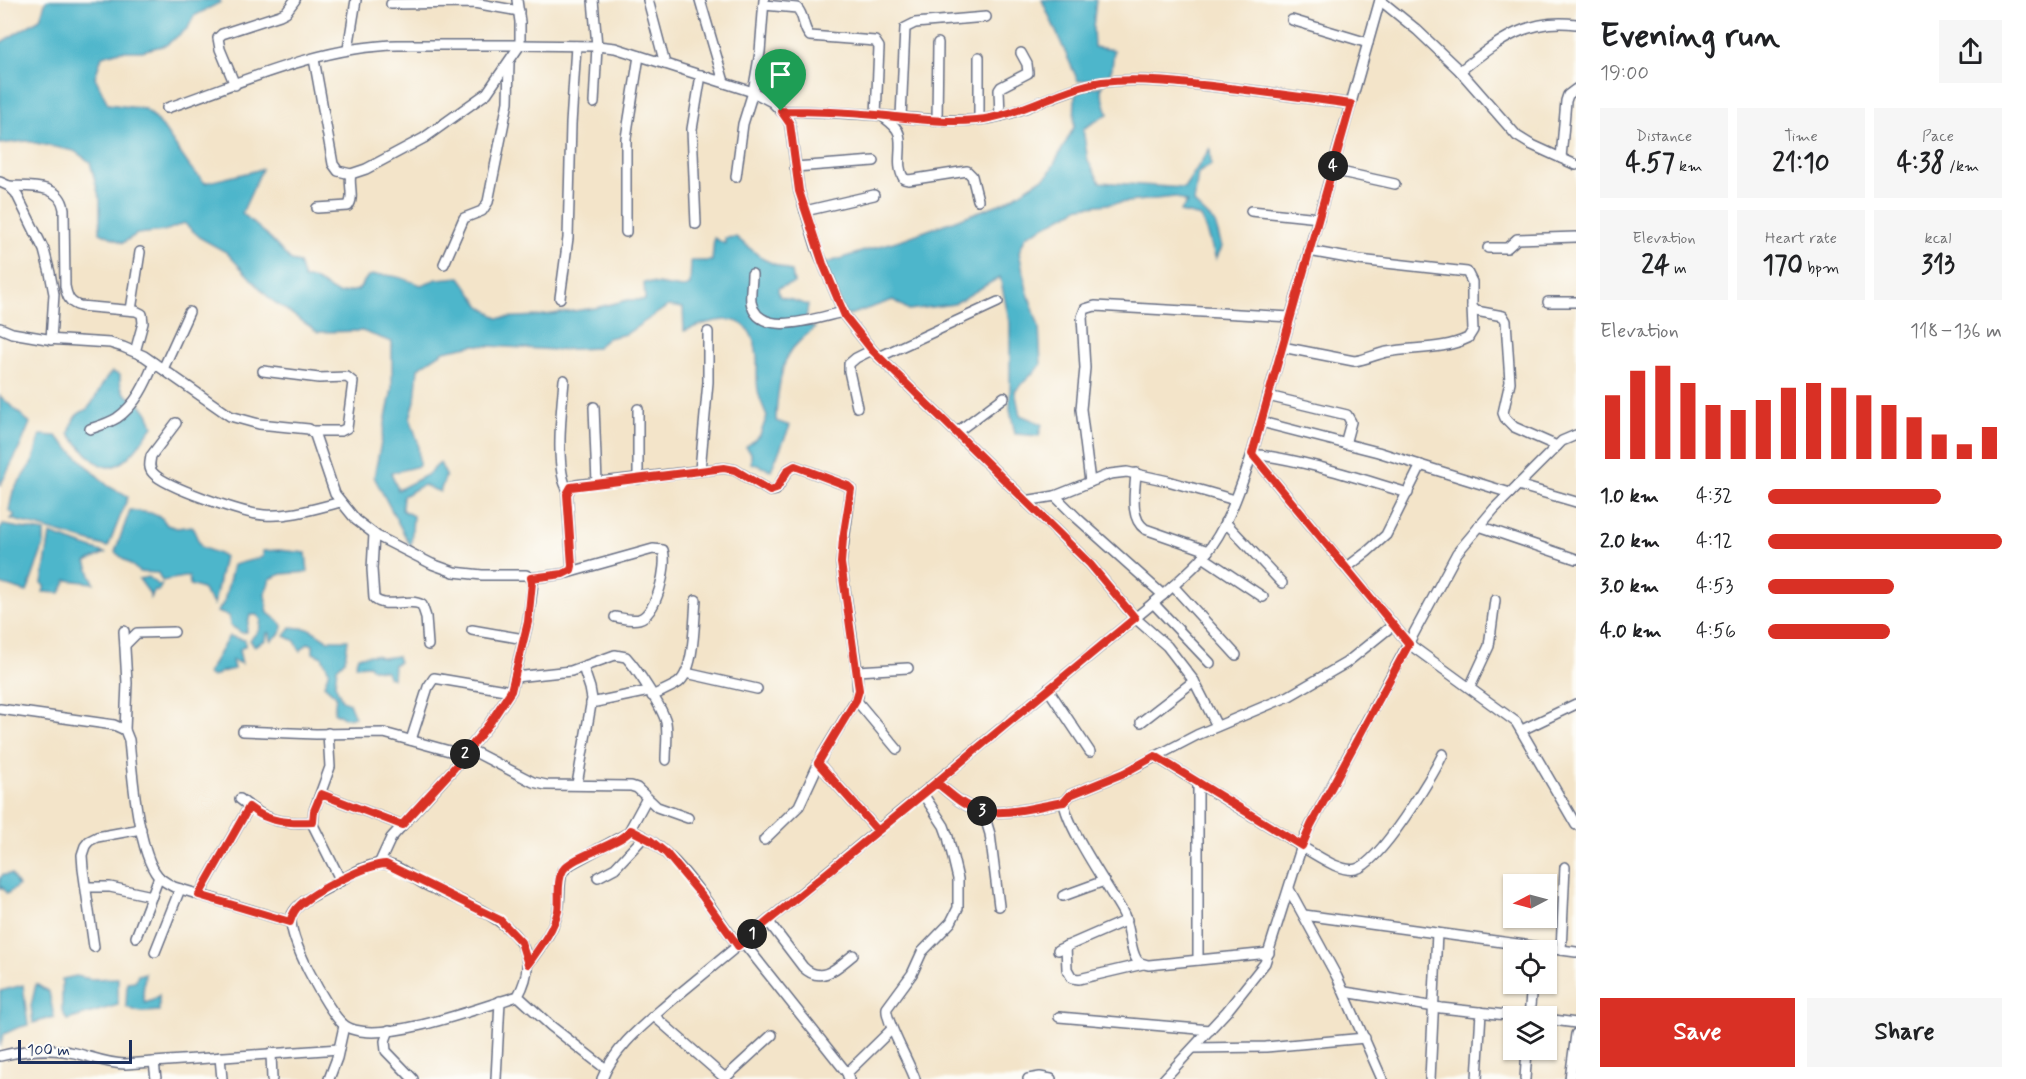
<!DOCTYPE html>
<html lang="en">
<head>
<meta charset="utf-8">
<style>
	:root { --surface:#fff; --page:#f6f6f6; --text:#202124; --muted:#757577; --accent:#d93025 }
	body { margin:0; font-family:Mynerve,sans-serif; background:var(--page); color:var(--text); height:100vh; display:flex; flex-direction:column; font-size:22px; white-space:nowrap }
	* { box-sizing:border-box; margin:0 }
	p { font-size:20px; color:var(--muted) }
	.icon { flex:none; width:33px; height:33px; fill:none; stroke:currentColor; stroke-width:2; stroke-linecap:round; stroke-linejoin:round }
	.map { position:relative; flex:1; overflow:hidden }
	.panel { display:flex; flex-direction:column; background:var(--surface); width:450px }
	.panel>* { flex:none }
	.needle { width:39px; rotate:264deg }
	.tools { position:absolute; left:1503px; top:874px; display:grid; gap:12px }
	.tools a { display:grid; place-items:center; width:54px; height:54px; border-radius:0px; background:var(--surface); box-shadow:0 2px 4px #0004; font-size:30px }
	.scale { position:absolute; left:18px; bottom:15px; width:114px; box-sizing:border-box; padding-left:6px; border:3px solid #1b2f5e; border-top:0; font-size:16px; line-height:21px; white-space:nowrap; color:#1b2f5e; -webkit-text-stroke:4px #fdfcf7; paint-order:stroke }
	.pin { position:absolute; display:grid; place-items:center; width:51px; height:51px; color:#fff; margin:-62px -26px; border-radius:50% 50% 50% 0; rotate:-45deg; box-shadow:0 0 6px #0007 }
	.pin .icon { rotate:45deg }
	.km { position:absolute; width:30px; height:30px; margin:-15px; border-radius:50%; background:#222; color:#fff; font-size:16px; line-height:30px; text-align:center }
	.round { display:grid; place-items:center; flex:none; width:63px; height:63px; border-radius:0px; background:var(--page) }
	.summary { display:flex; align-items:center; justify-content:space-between; height:102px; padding:0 24px }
	h1 { font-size:33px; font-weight:700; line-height:45px }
	.figures { display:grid; grid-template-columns:repeat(3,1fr); gap:9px; height:102px; padding:6px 24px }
	.figures div { display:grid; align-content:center; border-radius:0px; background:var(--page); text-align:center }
	.figures b { font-size:26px; font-weight:700 }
	.figures small { font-size:16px; font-weight:400 }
	.figures p { font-size:16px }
	.chart { height:168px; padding:12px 24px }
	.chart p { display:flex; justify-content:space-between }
	.chart svg { width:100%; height:108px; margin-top:6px; stroke:var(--accent); stroke-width:6 }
	.action { display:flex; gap:12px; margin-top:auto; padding:12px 24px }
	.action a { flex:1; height:69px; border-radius:0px; background:var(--accent); color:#fff; font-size:24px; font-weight:700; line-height:69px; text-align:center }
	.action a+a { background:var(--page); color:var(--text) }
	ul { padding:0 24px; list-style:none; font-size:20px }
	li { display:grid; grid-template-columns:96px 72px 1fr; align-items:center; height:45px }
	li i { height:15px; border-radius:8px; background:var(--accent) }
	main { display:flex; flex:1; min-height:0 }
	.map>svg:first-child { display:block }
</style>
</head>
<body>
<main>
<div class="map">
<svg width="1576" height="1079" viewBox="0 0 1576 1079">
	<rect width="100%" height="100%" fill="#fdfcf7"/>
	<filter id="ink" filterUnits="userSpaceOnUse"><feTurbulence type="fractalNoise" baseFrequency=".0167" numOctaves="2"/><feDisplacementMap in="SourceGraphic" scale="12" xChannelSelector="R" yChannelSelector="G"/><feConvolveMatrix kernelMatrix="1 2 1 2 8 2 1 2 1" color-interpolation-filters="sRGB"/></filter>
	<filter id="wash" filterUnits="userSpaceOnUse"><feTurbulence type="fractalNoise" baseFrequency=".008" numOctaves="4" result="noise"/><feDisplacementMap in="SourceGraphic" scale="24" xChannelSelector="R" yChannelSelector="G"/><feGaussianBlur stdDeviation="1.35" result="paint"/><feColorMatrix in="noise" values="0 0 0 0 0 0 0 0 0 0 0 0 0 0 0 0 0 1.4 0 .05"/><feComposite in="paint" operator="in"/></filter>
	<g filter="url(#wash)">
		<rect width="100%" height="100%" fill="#f3e4c9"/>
		<g fill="#4db6cb" stroke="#347294" stroke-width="1.5">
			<path d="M46 0H220L221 2 194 16 188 28 166 45 142 51H120L102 56 95 77 108 104 145 109 161 125 190 167 205 183 262 169 242 213 266 234 291 261 299 263 304 279H313L338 294 358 290 368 276C387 272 403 278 421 285L437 279 460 277 480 305 498 318 538 316 595 308 628 300H645L644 282 682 288 690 285 691 261H712L714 238 725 244V238L736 237 763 259 792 272 794 283 778 288 779 296 808 305 805 324 815 328C805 336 795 344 788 355 780 371 776 404 776 421L790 426 771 470 751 463V453L746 447 760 435 767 416C764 408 759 399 758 390 756 379 758 368 757 357 752 308 719 317 684 331L683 308 668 306 626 334 608 338 596 348 555 350 474 345 444 351 418 368 415 401 410 418 418 442 419 466 391 473 398 490 427 475 440 463 446 475 440 492 423 485 403 496 402 510 413 516 411 547 374 477 392 389V342L362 331 318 332 270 299 226 252 202 239 184 223 165 231 137 234 123 243 100 232V200L90 162 74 151 26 141 0 144V43L40 19Z"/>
			<path d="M1042 0H1096L1093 28 1094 47 1114 50 1112 68 1107 79 1078 81Z"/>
			<path d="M1103 86 1101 90 1108 114 1083 129 1088 161 1100 182 1184 188 1210 148 1211 165 1198 173 1194 203 1215 223 1222 247 1216 259 1201 217 1180 212 1187 202 1175 197 1080 207 1026 236 1019 252 1027 290 1039 327 1041 365 1015 391 1020 415 1042 424 1039 436 1015 434 1010 410V324L1000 277 954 304 909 310 893 300 846 316 823 264 906 238 1005 202 1048 175 1074 127 1075 95 1084 89Z"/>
			<path d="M112 372 120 375C119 397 131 395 144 408 149 413 151 420 153 426 148 432 144 439 139 445 107 486 95 462 69 434 71 428 72 420 76 416 79 412 85 411 88 408 98 398 101 381 112 372Z"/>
			<path d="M0 396 30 423 20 447 0 486Z"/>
			<path d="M40 435 56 436 108 486 128 497 108 547 11 519 15 515 9 511 13 491 33 461Z"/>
			<path d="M130 510 151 513 162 518 167 525 177 528 192 526 201 547 224 556 214 605 202 589 190 585 189 576 162 581 158 573 140 572 115 552Z"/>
			<path d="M3 525 44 532V544L27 592 0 584V530Z"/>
			<path d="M50 534 105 553 86 562 94 583 67 580 60 593 43 592 45 586 42 583Z"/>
			<path d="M279 550 306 553 308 572 281 574 270 579 265 594 268 613 282 624C283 635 277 635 271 641L270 633H267L266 640 254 646 250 640 259 630 261 620 257 615H250L246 632 242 633 230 625 229 616 217 612 224 602 233 565 263 557V551Z"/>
			<path d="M149 577 158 585 162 584 158 592 155 590 150 598V594L139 579Z"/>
			<path d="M291 627 310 629 327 640H348L345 660 337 668 335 684 342 700 349 703 355 717 344 718 334 712 336 696 324 685 329 671 322 657 313 653V645L308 643 300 651 295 641 285 636Z"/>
			<path d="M229 636 245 640V646L239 650 242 664 232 660 234 669 221 672 213 677 207 674Z"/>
			<path d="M375 655 383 658 397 656 399 662 394 664 393 679 388 677 386 671 371 668 369 665 355 666 358 656Z"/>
			<path d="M11 874 18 886 7 894 2 887 0 888V878L3 875Z"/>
			<path d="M145 973 143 994 145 1003 153 1000 159 995V1011C147 1012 136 1014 126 1006L127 982 135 981 138 975Z"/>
			<path d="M76 976 91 979 118 978V1005L67 1020 62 1011V979Z"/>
			<path d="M36 984 49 992 54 1017 33 1023 31 1006Z"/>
			<path d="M23 985 28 1025 17 1028 4 1034 0 1047V991Z"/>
		</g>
	</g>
	<g filter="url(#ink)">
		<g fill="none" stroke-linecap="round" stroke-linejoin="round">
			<g stroke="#676e83" stroke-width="12">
				<g id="minor">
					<path d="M593 0 597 46 594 103"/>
					<path d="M648 0 665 64"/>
					<path d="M700 0 724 82"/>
					<path d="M1380 0 1417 30 1460 71 1517 136 1530 144 1576 165"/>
					<path d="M391 4 474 3 519 11"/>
					<path d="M764 5 797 8C805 16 802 28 810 36L875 41 879 47 876 115"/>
					<path d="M1292 20 1368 43"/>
					<path d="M348 49 356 0"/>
					<path d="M979 57V119"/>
					<path d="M314 59 333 164 338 171 351 174"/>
					<path d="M1460 71C1496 43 1526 17 1576 24"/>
					<path d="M235 85 220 49 218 38 222 34 280 15 286 12 295 0"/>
					<path d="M167 108C240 83 321 46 398 45H520L597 46 615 48 753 92 772 102 785 115 790 124 799 191 817 249 845 316 872 350 1090 564 1135 618 1167 646 1194 681 1217 726"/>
					<path d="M781 111C813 111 844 113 876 115 909 118 942 122 976 120 1020 117 1058 89 1102 82 1135 78 1168 82 1202 85 1252 90 1301 97 1351 104"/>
					<path d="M882 116C888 121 897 126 899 134 903 149 895 165 904 179L909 180 967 171 972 176 978 200"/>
					<path d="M1000 116 999 90 1001 87 1028 73 1027 64 1021 53"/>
					<path d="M901 117 905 28 915 23 986 17"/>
					<path d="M937 120 938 43"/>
					<path d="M1561 158 1566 101 1568 95 1576 89"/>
					<path d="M795 167 874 161"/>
					<path d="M1332 170 1395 184"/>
					<path d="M736 177 743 124 753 92 760 52 764 0"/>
					<path d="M0 182 9 186 16 193 44 250 50 273 54 294 51 340"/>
					<path d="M9 186C29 187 60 183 64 209L65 286C67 296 69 303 80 306L136 311 142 314 143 323 135 352"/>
					<path d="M317 208 348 206C355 198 348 184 351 174L366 169 424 138 487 93 520 45V22L517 0"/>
					<path d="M805 211 874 195"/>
					<path d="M1251 211 1319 218"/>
					<path d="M696 224 692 129 701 75"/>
					<path d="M626 232V138L639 56"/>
					<path d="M1488 248H1507L1517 239 1576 237"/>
					<path d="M1309 251 1359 260 1467 272 1472 282V307L1476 311 1503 316 1506 321 1510 382 1503 413 1505 418 1514 427 1557 446"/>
					<path d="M444 264 464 218 482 211 488 202 508 102 509 63"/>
					<path d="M752 274C752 283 750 293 751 302 758 340 819 317 843 312"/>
					<path d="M560 298 568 238 571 124 576 46"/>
					<path d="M1548 302H1576"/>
					<path d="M131 310 140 252"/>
					<path d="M0 328 12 333 47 339 110 343 123 347 144 356 230 416 259 424 309 429 315 435 335 494 356 520 377 536 432 564 454 572 482 575H526L531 578 533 582 528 622 511 691 489 724 454 768 391 838 379 864"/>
					<path d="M1282 347 1354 361C1366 360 1376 354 1387 352 1414 347 1443 350 1468 338L1473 330 1472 307"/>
					<path d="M879 357 998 302"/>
					<path d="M163 369 189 312"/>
					<path d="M263 371 319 378 347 377 353 382 347 428 341 431H312"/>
					<path d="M564 380C562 406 554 470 568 490"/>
					<path d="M1268 396 1347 415 1351 422 1345 444"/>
					<path d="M594 407 597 483"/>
					<path d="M857 407 849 371V364L856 358 872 350"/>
					<path d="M638 409V479"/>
					<path d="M1261 422 1378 452 1510 493"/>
					<path d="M176 423 151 456C150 462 148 468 153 473 165 487 245 514 264 515 290 517 317 508 341 502"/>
					<path d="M90 429C99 426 109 423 117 418 136 405 146 383 154 363"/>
					<path d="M957 432 1004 397"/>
					<path d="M1252 454 1409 644 1516 722 1576 825"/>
					<path d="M1252 454C1305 460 1357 478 1408 493"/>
					<path d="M700 470 708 382V332"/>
					<path d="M1136 473C1135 491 1129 518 1145 529L1208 551"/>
					<path d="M1090 482 1081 409 1085 368 1082 317 1085 309 1095 306 1291 317"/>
					<path d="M1518 485 1576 502"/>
					<path d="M1055 496 1077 518 1163 595"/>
					<path d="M1025 501 1055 496 1110 474 1127 472 1168 481 1235 500"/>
					<path d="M1225 522 1282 583"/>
					<path d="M1479 526 1576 559"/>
					<path d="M374 534 372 569 374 598C385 610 408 597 422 605L426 617 428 645"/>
					<path d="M1203 557 1263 597"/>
					<path d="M1346 568 1367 552 1386 535 1421 465"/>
					<path d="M567 573 653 549 663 550C668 566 657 614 639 619 631 621 622 618 615 617"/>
					<path d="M531 578 563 574 571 570 572 566 567 494 571 487 576 485 724 468 735 470 770 491 776 490 788 470 795 466 848 486 851 489 841 563 857 671 858 696 823 754 799 806 764 840"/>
					<path d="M1173 586 1236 655"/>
					<path d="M1153 603 1210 663"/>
					<path d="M472 630 524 639"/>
					<path d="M124 631 127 683 125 730"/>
					<path d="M125 645 137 633 174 632"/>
					<path d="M857 671 908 668"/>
					<path d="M686 673 757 689"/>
					<path d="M515 677 571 671 615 655 626 657C637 669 662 707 666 722 668 734 666 748 666 760"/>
					<path d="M1470 687 1489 646 1495 600"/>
					<path d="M1048 689 1090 752"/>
					<path d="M652 696C660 692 670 688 678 683 695 671 694 620 696 600"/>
					<path d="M856 700 897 749"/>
					<path d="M591 703 649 691"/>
					<path d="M0 709 114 725 125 730 129 740C132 772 138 853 158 876 162 881 169 884 174 887L290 922"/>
					<path d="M1141 722 1194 681"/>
					<path d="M1522 730 1576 704"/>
					<path d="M243 731 316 734 384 733 464 755"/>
					<path d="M328 733 330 767 314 811 313 825 341 881"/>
					<path d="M411 740 428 687 434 678 511 691"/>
					<path d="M469 749 533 782 546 785 631 786 637 788 657 807 688 818"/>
					<path d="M1155 756C1193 780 1232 804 1271 827 1292 840 1312 854 1334 865 1341 868 1349 871 1356 869 1380 863 1432 777 1443 754"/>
					<path d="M818 763 878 831"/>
					<path d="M937 783C949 792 961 805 976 809 1003 818 1037 806 1064 802"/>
					<path d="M577 784 592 699 590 688 583 667"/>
					<path d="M321 794 402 825"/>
					<path d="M240 799C267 821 279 824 313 822"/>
					<path d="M983 811 990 834 999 906"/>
					<path d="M631 830C640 835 650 839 659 847 688 870 716 915 738 946"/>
					<path d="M598 877 615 868 644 837"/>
					<path d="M86 887H110L152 896"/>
					<path d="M1289 889 1337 977 1382 1079"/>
					<path d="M199 895 249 807"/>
					<path d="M1063 896 1104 881"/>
					<path d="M1304 915 1576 952"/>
					<path d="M768 921 803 967C821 985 837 968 853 955"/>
					<path d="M136 937 159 877"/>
					<path d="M743 942 847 1073 849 1079"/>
					<path d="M1066 946 1067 969 1072 978 1079 979 1143 964"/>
					<path d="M94 947 83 869 82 855 85 846 89 841 97 837 141 829"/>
					<path d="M1058 950 1127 920"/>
					<path d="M1561 950 1565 867"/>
					<path d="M155 952 180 889"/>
					<path d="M1269 953 1149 965C1144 964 1140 964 1137 960 1129 950 1131 925 1122 911 1109 888 1066 826 1064 802L1070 795 1124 773 1197 735 1289 696 1346 663 1393 625"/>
					<path d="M1198 960V783"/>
					<path d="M528 964C541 946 556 928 559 905 560 894 559 883 562 872L571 864 628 833 647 798"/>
					<path d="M1345 992 1441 1008 1525 1017"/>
					<path d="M518 996C555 930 470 906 426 885 414 879 400 866 386 864 367 861 343 880 328 888 315 895 298 902 292 915 284 932 328 1012 343 1024 346 1027 351 1029 355 1030 394 1040 479 1008 518 996L551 1026 606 1069"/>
					<path d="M654 1016 726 1079"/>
					<path d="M1059 1017 1210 1030"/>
					<path d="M1529 1017 1532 984"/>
					<path d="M1546 1019 1576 1023"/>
					<path d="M389 1030 385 1041 386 1051 413 1079"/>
					<path d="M1194 1048 1266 1047 1365 1038"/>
					<path d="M271 1053 272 1079"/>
					<path d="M0 1056C25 1050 49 1047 75 1053 92 1057 108 1064 125 1064L339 1049"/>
					<path d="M220 1057 222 1079"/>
					<path d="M154 1062 156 1079"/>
					<path d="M847 1073 892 1029"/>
					<path d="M725 1078 772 1035"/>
					<path d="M329 1079 337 1058 344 1026"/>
					<path d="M496 1079 500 1001"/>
					<path d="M602 1079C615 1046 646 1023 672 1000L1163 595C1177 582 1192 570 1204 556 1228 527 1240 489 1252 454L1380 0"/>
					<path d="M915 1079C910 1064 884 1018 887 1008L912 974 922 952 951 922 958 908V879L948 837 944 826 923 794"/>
					<path d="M1028 1079 1040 1077 1051 1079"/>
					<path d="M1164 1079 1227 1011 1265 963 1305 836 1457 553 1494 509 1562 441 1576 435"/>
					<path d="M1430 1079 1437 933"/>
					<path d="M1477 1079 1481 1012"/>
					<path d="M1525 1079 1527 1050"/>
					<path d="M1570 1079 1576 1034"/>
				</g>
			</g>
			<use href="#minor" stroke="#fff" stroke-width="9"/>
		</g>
	</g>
	<g fill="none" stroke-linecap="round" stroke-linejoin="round" filter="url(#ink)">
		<g stroke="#fff" stroke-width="12">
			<path id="route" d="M781 111 790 124 799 191 823 264 845 316 872 350 1090 564 1135 618C1012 719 891 821 768 921L743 942 738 946 702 896 666 853 650 840 631 830C617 846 574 855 563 870 556 881 560 899 558 911 553 931 540 947 528 964L521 942 500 920 386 864C367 864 314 892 300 905 294 910 292 915 290 922L199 895 249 807C269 823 288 823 313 822L314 811 321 794 402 825 454 768 489 724 511 691 528 622 532 582 531 578 563 574 571 570 572 566 567 494 571 487 724 468 735 470 770 491 776 489 788 470 795 466 848 486 851 489 843 539 841 563 859 690 856 700 818 763 878 831 937 783C949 792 961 805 976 809 1002 818 1037 806 1064 802L1070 795 1124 773 1155 756 1302 846 1311 825 1409 644 1252 454 1351 104C1301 97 1252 90 1202 85 1168 82 1135 78 1102 82 1058 89 1020 116 976 120 943 123 909 118 876 115 844 112 813 111 781 111"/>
		</g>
		<use href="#route" stroke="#d93025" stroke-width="8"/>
	</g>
</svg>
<div class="tools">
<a><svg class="needle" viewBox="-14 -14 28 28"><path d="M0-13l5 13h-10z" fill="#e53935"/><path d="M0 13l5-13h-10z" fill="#757577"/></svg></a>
<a><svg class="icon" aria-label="locate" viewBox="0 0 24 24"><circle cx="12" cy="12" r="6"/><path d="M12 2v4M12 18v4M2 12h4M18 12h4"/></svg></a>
<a><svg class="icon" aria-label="layers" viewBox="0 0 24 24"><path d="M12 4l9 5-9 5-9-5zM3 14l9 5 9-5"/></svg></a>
</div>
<div class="scale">100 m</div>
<div class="pin" style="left:781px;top:111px;background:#1e9e55"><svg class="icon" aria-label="arrive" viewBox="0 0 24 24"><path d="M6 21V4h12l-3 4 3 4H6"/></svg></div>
<b class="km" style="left:752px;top:934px">1</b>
<b class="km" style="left:465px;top:754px">2</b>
<b class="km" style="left:982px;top:811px">3</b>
<b class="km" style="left:1333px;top:166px">4</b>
</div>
<section class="panel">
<div class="summary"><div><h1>Evening run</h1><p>19:00</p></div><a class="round"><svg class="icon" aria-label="share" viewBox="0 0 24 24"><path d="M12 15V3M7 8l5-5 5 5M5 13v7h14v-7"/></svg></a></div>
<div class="figures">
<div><p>Distance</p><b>4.57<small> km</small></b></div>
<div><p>Time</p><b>21:10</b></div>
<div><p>Pace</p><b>4:38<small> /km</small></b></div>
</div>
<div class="figures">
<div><p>Elevation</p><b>24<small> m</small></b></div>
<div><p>Heart rate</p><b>170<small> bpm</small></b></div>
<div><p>kcal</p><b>313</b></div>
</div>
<div class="chart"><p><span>Elevation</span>118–136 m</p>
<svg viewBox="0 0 160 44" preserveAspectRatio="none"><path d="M5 44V18M15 44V8M25 44V6M35 44V13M45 44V22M55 44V24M65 44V20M75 44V15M85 44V13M95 44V15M105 44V18M115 44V22M125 44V27M135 44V34M145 44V38M155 44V31"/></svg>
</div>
<ul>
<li><b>1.0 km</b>4:32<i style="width:74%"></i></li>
<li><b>2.0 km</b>4:12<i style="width:100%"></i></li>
<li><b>3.0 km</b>4:53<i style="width:54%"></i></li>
<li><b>4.0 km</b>4:56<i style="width:52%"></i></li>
</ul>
<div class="action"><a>Save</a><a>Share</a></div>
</section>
</main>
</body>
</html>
